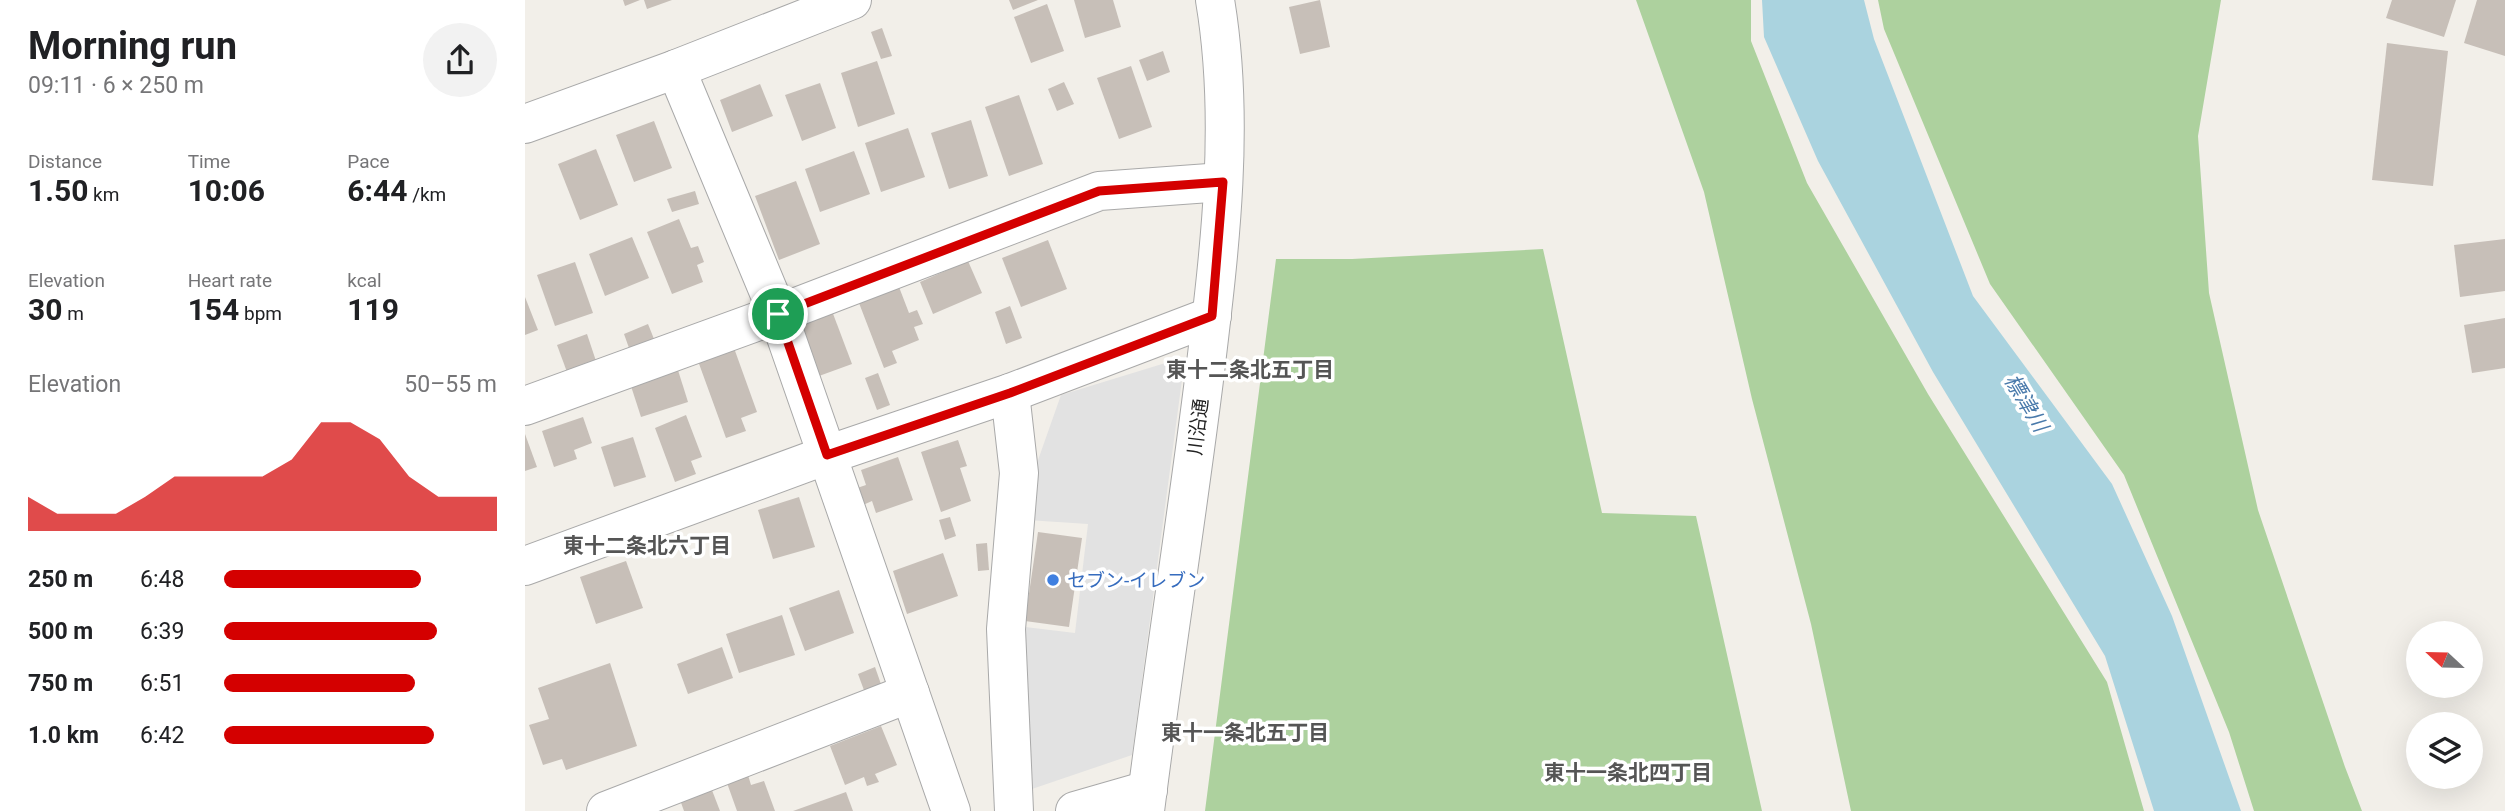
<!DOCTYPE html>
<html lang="en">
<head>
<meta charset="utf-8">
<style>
	:root { --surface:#fff; --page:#f2f2f2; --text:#202124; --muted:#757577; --accent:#d40000 }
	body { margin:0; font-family:Roboto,"Noto Sans JP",sans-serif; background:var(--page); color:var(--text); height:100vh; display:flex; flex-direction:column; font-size:26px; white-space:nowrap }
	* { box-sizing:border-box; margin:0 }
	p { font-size:23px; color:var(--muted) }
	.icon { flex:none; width:38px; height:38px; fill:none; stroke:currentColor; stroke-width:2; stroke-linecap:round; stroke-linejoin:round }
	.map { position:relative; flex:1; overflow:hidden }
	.details { display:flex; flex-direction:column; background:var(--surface); width:525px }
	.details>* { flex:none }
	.needle { width:46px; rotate:292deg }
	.fabs { position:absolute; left:1881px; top:621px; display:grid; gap:14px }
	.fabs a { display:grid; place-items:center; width:77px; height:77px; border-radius:50%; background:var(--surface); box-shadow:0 7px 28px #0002; font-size:35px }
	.pin { position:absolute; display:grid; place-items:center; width:60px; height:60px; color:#fff; margin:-30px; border:4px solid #fff; border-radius:50%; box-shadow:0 2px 7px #0007 }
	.round { display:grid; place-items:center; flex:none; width:74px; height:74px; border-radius:37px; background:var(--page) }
	.headline { display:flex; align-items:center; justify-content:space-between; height:119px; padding:0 28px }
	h1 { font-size:38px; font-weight:700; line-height:52px }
	.metrics { display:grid; grid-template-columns:repeat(3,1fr); gap:10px; height:119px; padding:7px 28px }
	.metrics div { display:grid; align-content:center }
	.metrics b { font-size:30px; font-weight:700 }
	.metrics small { font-size:19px; font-weight:400 }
	.metrics p { font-size:19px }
	.chart { height:196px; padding:14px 28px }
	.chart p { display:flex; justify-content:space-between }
	.chart svg { width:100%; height:126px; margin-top:7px; fill:var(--accent); opacity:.7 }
	ul { padding:0 28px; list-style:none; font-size:23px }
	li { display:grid; grid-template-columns:112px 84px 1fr; align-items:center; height:52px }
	li i { height:18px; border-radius:9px; background:var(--accent) }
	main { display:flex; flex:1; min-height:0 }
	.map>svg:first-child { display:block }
</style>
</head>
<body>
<main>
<section class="details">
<div class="headline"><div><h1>Morning run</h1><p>09:11 · 6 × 250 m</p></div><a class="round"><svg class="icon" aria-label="share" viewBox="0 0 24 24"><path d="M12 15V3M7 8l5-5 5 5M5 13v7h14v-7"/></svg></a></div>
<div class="metrics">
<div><p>Distance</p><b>1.50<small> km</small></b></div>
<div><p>Time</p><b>10:06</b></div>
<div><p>Pace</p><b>6:44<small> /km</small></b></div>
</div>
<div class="metrics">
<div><p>Elevation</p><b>30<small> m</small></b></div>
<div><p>Heart rate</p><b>154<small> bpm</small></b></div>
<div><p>kcal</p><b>119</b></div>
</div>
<div class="chart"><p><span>Elevation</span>50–55 m</p>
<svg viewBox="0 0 160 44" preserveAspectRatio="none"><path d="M0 44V32L10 38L20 38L30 38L40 32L50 25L60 25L70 25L80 25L90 19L100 6L110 6L120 12L130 25L140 32L150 32L160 32V44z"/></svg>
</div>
<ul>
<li><b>250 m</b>6:48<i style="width:72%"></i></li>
<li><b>500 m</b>6:39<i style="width:78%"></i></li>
<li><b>750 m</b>6:51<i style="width:70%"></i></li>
<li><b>1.0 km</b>6:42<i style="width:77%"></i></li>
</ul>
</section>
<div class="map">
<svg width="1980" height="811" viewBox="0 0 1980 811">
	<rect width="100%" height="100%" fill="#f2efe9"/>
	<g fill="#add19e">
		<path d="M1111 0H1226V41L1282 183 1403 394 1582 682 1619 811H1326L1286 624 1227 399 1179 192Z"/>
		<path d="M1353 0H1696L1673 136 1684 293 1733 510 1820 767 1837 811H1729L1704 732 1599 475 1465 284 1359 29Z"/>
		<path d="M1018 249 1077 513 1171 516 1237 811H680L751 259H827Z"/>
	</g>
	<path fill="#e2e2e2" d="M660 357 607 755 504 790 492 626 550 633 563 524 502 520 512 463 536 395Z"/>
	<path fill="#aad3df" d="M1237 0H1339L1349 39 1448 296 1587 484 1647 616 1716 811H1629L1580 656 1408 372 1293 161 1239 37Z"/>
	<g fill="#c7bfb8">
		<path d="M98 0H115L100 6Z"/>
		<path d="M119 0H147L122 9Z"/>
		<path d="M484 0H513L488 10Z"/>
		<path d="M549 0H588L596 27 560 38Z"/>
		<path d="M795 0 805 47 775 54 764 7Z"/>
		<path d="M1867 0H1931L1919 37 1861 18Z"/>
		<path d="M1952 0H1980V56L1939 43Z"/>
		<path d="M522 4 539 51 506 63 489 17Z"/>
		<path d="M357 28 367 56 356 59 346 32Z"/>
		<path d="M1862 43 1923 51 1908 186 1847 180Z"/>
		<path d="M638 51 645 72 622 81 614 60Z"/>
		<path d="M352 61 370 114 333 127 316 73Z"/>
		<path d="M606 66 627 127 594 139 572 78Z"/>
		<path d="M539 82 549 104 532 111 523 89Z"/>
		<path d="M295 83 311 128 277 141 260 95Z"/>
		<path d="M235 84 248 116 207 132 195 100Z"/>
		<path d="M494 95 518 164 484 176 460 107Z"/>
		<path d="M446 120 463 176 424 189 406 133Z"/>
		<path d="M129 121 147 168 109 182 91 135Z"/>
		<path d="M383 128 400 177 356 192 340 143Z"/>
		<path d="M71 149 93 205 55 220 33 164Z"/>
		<path d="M329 151 345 194 295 212 280 169Z"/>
		<path d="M271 181 295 244 254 260 230 196Z"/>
		<path d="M170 191 174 204 147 212 142 199Z"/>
		<path d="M154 219 166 248 173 246 179 262 172 265 178 282 147 294 122 232Z"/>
		<path d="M107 237 124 278 80 296 64 254Z"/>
		<path d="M1980 239V291L1935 297 1929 245Z"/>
		<path d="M523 240 542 289 496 307 477 258Z"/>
		<path d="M443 261 457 293 408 314 395 282Z"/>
		<path d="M50 262 68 313 30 326 12 275Z"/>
		<path d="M374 287 384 313 392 310 398 324 389 327 394 340 367 351 372 363 359 368 334 303Z"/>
		<path d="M0 297 13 330 0 335Z"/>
		<path d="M485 306 497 338 481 344 470 312Z"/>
		<path d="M307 311 327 364 294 376 274 324Z"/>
		<path d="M1980 318V368L1947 373 1939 325Z"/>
		<path d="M123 324 129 339 104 348 99 334Z"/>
		<path d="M62 334 71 361 42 372 32 345Z"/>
		<path d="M209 348 232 412 216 418 221 431 201 438 173 361Z"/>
		<path d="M152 367 163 402 116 417 105 383Z"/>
		<path d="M353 373 365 405 352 410 340 378Z"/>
		<path d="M161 415 177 457 166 461 171 474 150 482 130 428Z"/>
		<path d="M58 417 67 443 49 450 52 459 29 467 17 431Z"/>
		<path d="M0 434 12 467 0 471Z"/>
		<path d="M108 437 121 477 89 487 76 447Z"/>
		<path d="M433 440 442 466 435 468 446 501 416 512 396 452Z"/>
		<path d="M373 457 388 500 351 513 347 501 338 505 332 488 341 485 336 470Z"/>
		<path d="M274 497 290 547 248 559 233 510Z"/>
		<path d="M425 517 431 536 420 540 414 520Z"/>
		<path d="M513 532 557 538 544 627 500 621Z"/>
		<path d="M462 543 464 570 453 571 451 544Z"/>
		<path d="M418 553 433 596 382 614 368 571Z"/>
		<path d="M101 561 118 608 71 624 55 577Z"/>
		<path d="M314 590 329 633 280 651 264 608Z"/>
		<path d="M257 615 270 655 214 673 201 634Z"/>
		<path d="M197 647 208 678 163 694 152 664Z"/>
		<path d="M85 663 112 746 41 770 37 759 18 765 4 725 24 719 13 688Z"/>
		<path d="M350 667 357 687 340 693 333 674Z"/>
		<path d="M356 726 372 765 350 774 354 782 342 786 339 777 320 785 305 746Z"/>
		<path d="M223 775 226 785 239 781 250 811H212L202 783Z"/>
		<path d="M185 785 195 811H159L154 797Z"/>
		<path d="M321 792 328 811H268Z"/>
	</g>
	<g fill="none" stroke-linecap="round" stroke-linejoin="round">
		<g stroke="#a9a9a9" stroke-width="40">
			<g id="minor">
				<path d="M151 69 253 314 426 811"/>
				<path d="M0 124 151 69 327 0"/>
				<path d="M485 393 494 473 481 629 489 811"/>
				<path d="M0 406 253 314 574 191 698 182"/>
				<path d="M0 566 302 455 485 393 687 316"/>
				<path d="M81 811 385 693"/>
				<path d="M550 811 623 790"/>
				<path d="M620 811C638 667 661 524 679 380 694 255 711 125 690 0"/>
			</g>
		</g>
		<use href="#minor" stroke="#fff" stroke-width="38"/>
	</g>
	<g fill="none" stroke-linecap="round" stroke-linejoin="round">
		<g stroke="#fff" stroke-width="14">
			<path id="route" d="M698 182 687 316 485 393 302 455 253 314 574 191Z"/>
		</g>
		<use href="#route" stroke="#d40000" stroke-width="9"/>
	</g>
	<circle fill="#3f7fe0" stroke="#fff" stroke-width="2.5" cx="528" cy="580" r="7"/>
	<g text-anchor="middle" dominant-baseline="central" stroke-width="7" stroke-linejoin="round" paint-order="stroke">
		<g font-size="19" fill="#222" stroke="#fff">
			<text transform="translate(673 427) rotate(-83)">川沿通</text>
		</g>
		<g font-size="19" fill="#366cbe" stroke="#fff" text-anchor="start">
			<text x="542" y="580">セブン-イレブン</text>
		</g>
		<g font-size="21" font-weight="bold" fill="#555" stroke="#fff">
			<text x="725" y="370">東十二条北五丁目</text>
			<text x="122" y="546">東十二条北六丁目</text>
			<text x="720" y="733">東十一条北五丁目</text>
			<text x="1103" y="773">東十一条北四丁目</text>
		</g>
		<g font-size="21" font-style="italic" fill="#4a7aab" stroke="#fff">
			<text transform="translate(1501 403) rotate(59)">標津川</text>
		</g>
	</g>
</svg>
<div class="fabs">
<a><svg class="needle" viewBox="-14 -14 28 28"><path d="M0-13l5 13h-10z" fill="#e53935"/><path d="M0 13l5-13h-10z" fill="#757577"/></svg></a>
<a><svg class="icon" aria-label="layers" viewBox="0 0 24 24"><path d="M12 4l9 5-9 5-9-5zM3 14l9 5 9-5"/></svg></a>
</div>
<div class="pin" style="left:253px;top:314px;background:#1e9e55"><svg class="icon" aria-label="arrive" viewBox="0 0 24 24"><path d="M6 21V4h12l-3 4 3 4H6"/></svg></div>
</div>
</main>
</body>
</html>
